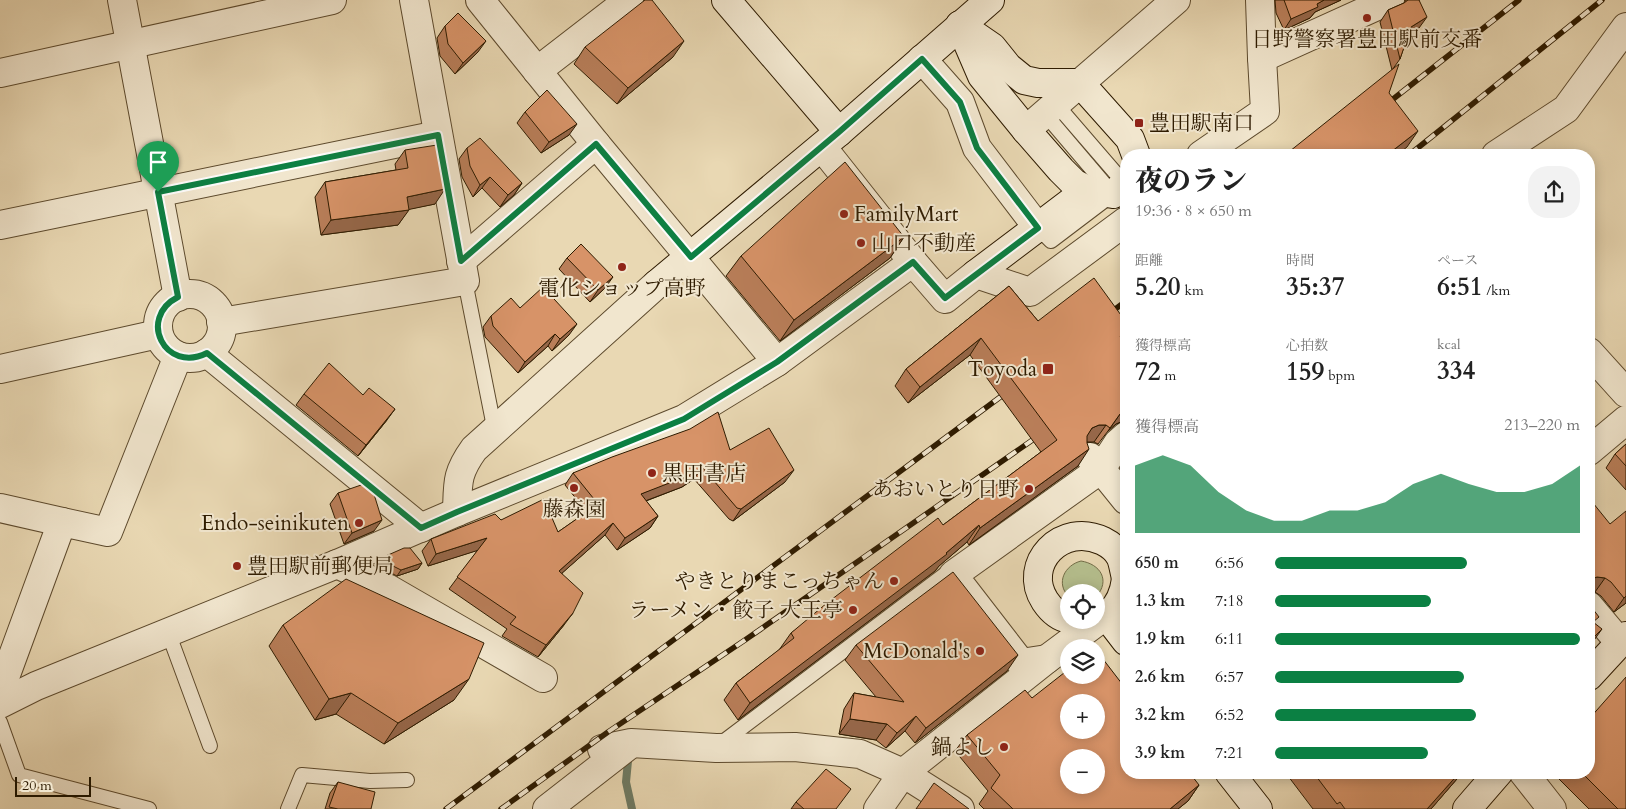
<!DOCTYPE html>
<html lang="ja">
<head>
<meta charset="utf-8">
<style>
	:root { --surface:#fff; --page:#f2f2f2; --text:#222; --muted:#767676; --accent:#0b8043 }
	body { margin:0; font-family:Cardo,"Noto Serif JP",serif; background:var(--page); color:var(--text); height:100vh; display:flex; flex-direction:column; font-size:19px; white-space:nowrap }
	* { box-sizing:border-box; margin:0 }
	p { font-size:16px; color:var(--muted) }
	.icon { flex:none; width:28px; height:28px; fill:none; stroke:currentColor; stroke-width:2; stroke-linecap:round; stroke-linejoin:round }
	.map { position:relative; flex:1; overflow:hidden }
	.drawer { position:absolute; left:1120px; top:149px; width:475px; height:630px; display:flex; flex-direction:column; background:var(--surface); border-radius:20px; box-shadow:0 2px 12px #0003 }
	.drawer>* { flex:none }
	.tools { position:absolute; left:1060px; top:584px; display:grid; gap:10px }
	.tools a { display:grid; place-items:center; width:45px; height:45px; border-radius:50%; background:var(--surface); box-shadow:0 2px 12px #0003; font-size:25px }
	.scale { position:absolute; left:15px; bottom:12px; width:76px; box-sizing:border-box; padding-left:5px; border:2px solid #2e1b00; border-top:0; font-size:14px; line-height:18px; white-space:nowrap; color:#2e1b00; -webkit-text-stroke:4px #f1e6ce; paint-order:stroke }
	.pin { position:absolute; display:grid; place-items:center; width:42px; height:42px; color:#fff; margin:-51px -21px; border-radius:50% 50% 50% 0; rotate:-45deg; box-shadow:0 0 5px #0007 }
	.pin .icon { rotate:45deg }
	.round { display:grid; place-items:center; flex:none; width:52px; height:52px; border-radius:20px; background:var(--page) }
	.summary { display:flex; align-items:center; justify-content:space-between; height:85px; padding:0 15px }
	h1 { font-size:28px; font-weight:800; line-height:38px }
	.metrics { display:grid; grid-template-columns:repeat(3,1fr); gap:8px; height:85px; padding:5px 15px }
	.metrics div { display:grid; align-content:center }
	.metrics b { font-size:25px; font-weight:800 }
	.metrics small { font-size:14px; font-weight:400 }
	.metrics p { font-size:14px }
	.chart { height:140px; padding:10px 15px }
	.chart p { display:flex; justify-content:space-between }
	.chart svg { width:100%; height:90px; margin-top:5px; fill:var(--accent); opacity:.7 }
	ul { padding:0 15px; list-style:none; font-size:16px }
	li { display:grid; grid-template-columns:80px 60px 1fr; align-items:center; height:38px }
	li i { height:12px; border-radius:6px; background:var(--accent) }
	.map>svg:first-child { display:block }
</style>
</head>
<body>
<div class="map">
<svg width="1626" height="809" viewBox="0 0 1626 809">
	<rect width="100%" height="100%" fill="#e9d8b3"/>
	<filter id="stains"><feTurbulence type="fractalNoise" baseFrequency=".004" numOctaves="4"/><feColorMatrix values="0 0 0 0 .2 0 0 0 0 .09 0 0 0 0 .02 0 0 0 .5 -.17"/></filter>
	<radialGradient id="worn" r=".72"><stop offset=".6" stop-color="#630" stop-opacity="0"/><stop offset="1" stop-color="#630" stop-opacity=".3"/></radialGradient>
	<path fill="#b5bf8e" stroke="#726d47" d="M1081 561C1100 564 1111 580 1096 597V592H1069V597C1055 583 1065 565 1081 561Z"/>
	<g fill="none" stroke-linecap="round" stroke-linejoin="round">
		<path stroke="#6e7b64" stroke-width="8" d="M628 761 626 782 632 809"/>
		<g stroke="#5d4a2d" stroke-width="16">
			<g id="lane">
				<path d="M1056 104 1125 184"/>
				<path d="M1038 228 1051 241 1113 194 1045 114"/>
				<path d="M465 281 495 432"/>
				<path d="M168 632 210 746"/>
				<path d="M0 722 19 775 149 809"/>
				<path d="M719 745 944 575H953"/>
				<path d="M288 809 302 775 370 781 407 780"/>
			</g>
		</g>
		<g stroke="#5d4a2d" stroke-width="30">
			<g id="street">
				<path d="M122 0 178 297"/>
				<path d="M480 0 596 144 777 362"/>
				<path d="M1262 58 1390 0"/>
				<path d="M922 59 960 102 977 148 1038 228"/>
				<path d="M537 71 629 0"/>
				<path d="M0 73 332 0"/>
				<path d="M1026 130 1176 0"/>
				<path d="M822 147 913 262"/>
				<path d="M1201 155 1265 111 1262 58 1260 0"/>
				<path d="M1496 155 1566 109 1626 27"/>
				<path d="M0 225 438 135"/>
				<path d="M461 261 596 144"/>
				<circle cx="190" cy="326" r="32"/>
				<path d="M221 322 465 281 414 0"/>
				<path d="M1589 352 1626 393"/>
				<path d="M207 353 421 528"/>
				<path d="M0 369 158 334"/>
				<path d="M1589 451 1626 420"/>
				<path d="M1090 457 1101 469 1118 443 1126 436"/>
				<path d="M0 508 62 522"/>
				<path d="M457 512C458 483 456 474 474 449L657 284"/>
				<path d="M337 564 387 588 543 678"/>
				<path d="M1589 606 1620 643"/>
				<path d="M1047 659 1021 663 953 575 1101 469 1126 500"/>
				<path d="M0 691 62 522 108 532 178 356"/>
				<path d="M0 704 36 686 337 564 457 512 684 419 777 362 913 262 945 299 976 274 1030 292 1126 221"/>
				<path d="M602 749 631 743 716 748 795 747 860 754 903 773 960 809"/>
				<path d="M1523 772 1552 809"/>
				<path d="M547 809 628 746"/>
				<path d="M878 809 903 773 1047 659 1110 612"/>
			</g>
		</g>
		<g stroke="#2e1b00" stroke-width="30">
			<g id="secondary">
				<path d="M726 0 839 132"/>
				<path d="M960 25 982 76 1026 130 1061 170 1074 183 1087 190 1113 194 1126 183"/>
				<path d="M960 25 992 47 1008 67 1024 80 1038 83H1080L1130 139 1136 155"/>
				<path d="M976 274 1087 190"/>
				<path d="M657 284 839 132 990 0"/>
				<path d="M1106 615 1126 641"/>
				<path d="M1069 619C1058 617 1051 610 1045 601 1021 564 1062 521 1103 541 1109 544 1116 549 1120 556 1123 561 1124 571 1126 578"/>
				<path d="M1071 620C1103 628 1122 609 1126 579"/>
				<path d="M1589 676 1626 636"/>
				<path d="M1229 772 1258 809"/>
				<path d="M1467 809 1499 772"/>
			</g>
		</g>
		<use href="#lane" stroke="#f1e6ce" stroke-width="14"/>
		<use href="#street" stroke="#f1e6ce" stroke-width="28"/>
		<use href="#secondary" stroke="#f1e6ce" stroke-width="28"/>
		<g stroke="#2e1b00" stroke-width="5.5">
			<g id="rail">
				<path d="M1383 107 1519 0"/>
				<path d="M1409 155 1602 0"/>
				<path d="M1106 316 1126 301"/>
				<path d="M446 809 1011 389"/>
				<path d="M501 809 608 732 745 640 1044 432"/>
			</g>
		</g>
		<use href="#rail" stroke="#f1e6ce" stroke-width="4" stroke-dasharray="11" stroke-linecap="butt"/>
	</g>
	<g fill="#b97e59" stroke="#2e1b00">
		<path d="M1275 0H1341L1315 12 1310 18 1284 30 1276 13Z"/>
		<path d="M1405 0H1419V28L1408 35 1400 59 1392 70 1380 22 1388 10 1404 3 1405 2Z"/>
		<path d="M445 26 478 52 455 74 440 56 437 38Z"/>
		<path d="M585 47 673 57 617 104 574 64Z"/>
		<path d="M525 112 569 135 541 153 517 123Z"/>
		<path d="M467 148 522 183 514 195 500 207 482 188 473 197 462 177 459 159Z"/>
		<path d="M405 150 435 204 409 209 398 225 321 235 315 197 325 182 396 170 395 164Z"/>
		<path d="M904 237 890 258 780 341 726 276 741 256Z"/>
		<path d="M567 258 605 288 590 302 559 269Z"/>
		<path d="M1009 286 1038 321 1123 340 1126 345V421H1123L1116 424 1108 431 1098 444 1094 442H1087L1078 466 969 545 967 542 939 566 935 571 738 720 724 700 736 683 779 650 791 633 943 525 1041 452 970 355 908 403 895 386 906 369Z"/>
		<path d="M520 308 569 335 552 351 548 346 518 373 485 337 483 327 491 316Z"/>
		<path d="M304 394 387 420 358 456 296 405Z"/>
		<path d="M1626 444V490L1606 468 1615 454Z"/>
		<path d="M730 450 785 482 733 521 729 519 694 479 682 487 646 501 658 516 650 528 617 550 605 535 562 573 564 625 538 657 502 636 507 629 449 589 478 550 428 566 422 551 431 539 501 520 558 532 587 512 565 485 573 473Z"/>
		<path d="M338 493 374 531 344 544 330 504Z"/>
		<path d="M1589 498 1626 603 1614 612 1601 596 1595 592 1589 591Z"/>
		<path d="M379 559 422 563 418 569 397 576 375 565Z"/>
		<path d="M283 625 454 700 384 744 336 714 315 720 269 646Z"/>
		<path d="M856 645 1007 671 915 743 905 731 886 748 876 740 839 734 844 709 854 693 876 697 845 660Z"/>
		<path d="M1032 698 1126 772 1199 785 1188 801 1178 809H984L979 804 988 791 955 751 967 735Z"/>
		<path d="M1285 772H1463L1431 809H1313Z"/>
		<path d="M1552 772H1589L1626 809H1589Z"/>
		<path d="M338 782 371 809H325L330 793Z"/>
		<path d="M796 802 836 809H791Z"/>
	</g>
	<g fill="#966749" stroke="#2e1b00">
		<path d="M1324 0H1341L1315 12 1310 18 1284 30 1291 19 1317 4Z"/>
		<path d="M1427 17 1419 28 1403 38 1411 27Z"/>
		<path d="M486 41 478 52 455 74 463 63Z"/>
		<path d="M684 41 673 57 617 104 628 88Z"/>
		<path d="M577 124 569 135 541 153 549 142Z"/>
		<path d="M1418 131 1407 147 1397 155H1387Z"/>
		<path d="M490 177 482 188 473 197 480 185Z"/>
		<path d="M522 183 514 195 500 207 508 195Z"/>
		<path d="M445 189 435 204 397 212 407 197Z"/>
		<path d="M409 210 398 225 321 235 331 220Z"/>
		<path d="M904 237 890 258 780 341 794 320Z"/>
		<path d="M613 277 605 288 590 302 598 290Z"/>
		<path d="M577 324 569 335 552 351 560 339Z"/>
		<path d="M1126 332V335L1119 345 1120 336Z"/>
		<path d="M555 334 548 346 518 373 525 362Z"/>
		<path d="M981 338 970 355 908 403 920 387Z"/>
		<path d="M1126 408V421H1123L1116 424 1108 431 1120 414Z"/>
		<path d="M395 409 387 420 358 456 366 445Z"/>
		<path d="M1099 425H1106L1094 442H1087L1080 445 1092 428Z"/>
		<path d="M1089 449 1078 466 969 545 980 528Z"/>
		<path d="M702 467 694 479 682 487 632 506 641 494Z"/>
		<path d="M794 470 785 482 733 521 741 509Z"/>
		<path d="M658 516 650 528 617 550 625 538Z"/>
		<path d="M382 520 374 531 344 544 352 533Z"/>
		<path d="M613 523 605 535 551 583 559 571Z"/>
		<path d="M979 525 967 542 939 566 935 571 738 720 750 703 946 553Z"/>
		<path d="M487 538 479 550 428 566 436 554Z"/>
		<path d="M422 563 418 569 397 576 401 570Z"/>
		<path d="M1597 577 1605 578 1595 592 1589 591V580Z"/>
		<path d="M1626 596V603L1614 612 1624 598Z"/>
		<path d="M573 613 564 625 538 657 546 645Z"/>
		<path d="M1602 629 1592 643 1589 646V642Z"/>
		<path d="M1018 655 1007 671 915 743 926 728Z"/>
		<path d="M469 679 454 700 384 744 398 723Z"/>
		<path d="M351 693 336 714 315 720 329 699Z"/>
		<path d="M916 716 905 731 886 748 897 733Z"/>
		<path d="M850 719 887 724 876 740 839 734Z"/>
		<path d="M1460 772H1463L1431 809H1427Z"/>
		<path d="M1199 785 1188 801 1178 809H1170Z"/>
	</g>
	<g fill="#d79368" stroke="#2e1b00" fill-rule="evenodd">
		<path d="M645 0H652L684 41 628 88 585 47Z"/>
		<path d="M1284 0H1324L1317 4 1318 7 1291 19Z"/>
		<path d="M1408 0H1419L1427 17 1411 27 1400 59 1388 10 1404 3Z"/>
		<path d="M458 13 486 41 463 63 448 44 445 26Z"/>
		<path d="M1399 64 1389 93 1418 131 1387 155H1285Z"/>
		<path d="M547 90 577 124 549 142 525 112Z"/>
		<path d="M480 138 522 183 508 195 490 177 480 185 470 166 467 148Z"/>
		<path d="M437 145 445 189 407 197 409 210 331 220 325 182 408 168 405 150Z"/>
		<path d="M845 162 904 237 794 320 741 256Z"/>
		<path d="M581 244 613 277 598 290 567 258Z"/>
		<path d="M1094 278 1126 322V332L1120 336 1126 345V408L1120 414 1110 428 1106 425H1099L1092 428 1087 436V443L1089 449 980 528 979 525 946 553 947 554 750 703 736 683 794 638 791 633 827 603 938 518 943 525 1057 440 981 338 920 387 906 369 1009 286 1038 321Z"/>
		<path d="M543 287 577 324 560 339 555 334 525 362 493 326 491 316 511 298 520 308Z"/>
		<path d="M329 363 363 395 369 388 395 409 366 445 304 394Z"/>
		<path d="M718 412 730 450 769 428 794 470 741 509 737 508 702 467 690 475 641 494 658 516 625 538 613 523 559 571 583 593 573 613 546 645 510 624 516 617 457 577 487 538 436 554 431 539 495 514 501 520 544 499 558 532 598 504 573 473 612 457 690 429Z"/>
		<path d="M1626 444V466L1615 454Z"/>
		<path d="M364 484 373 491 382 520 352 533 338 493Z"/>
		<path d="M1589 498 1610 524 1626 511V596L1624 598 1611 582 1605 578 1597 577 1589 580Z"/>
		<path d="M404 548H410L422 563 401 570 379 559Z"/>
		<path d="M953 572 1018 655 926 728 916 716 897 733 887 724 850 719 854 693 904 702 856 645Z"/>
		<path d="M346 579 484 643 469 679 398 723 351 693 329 699 283 625Z"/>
		<path d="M1589 604 1599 617 1593 622 1602 629 1589 642Z"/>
		<path d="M1096 650 1126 689V772H1189L1199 785 1170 809H1013L991 788 1000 775 967 735 1025 690 1032 698 1069 669V675H1096ZM1069 702H1096V730H1069ZM1069 758H1096V785H1069Z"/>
		<path d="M1626 677V809H1618L1581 772H1589V719Z"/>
		<path d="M826 769 851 789 836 809H804L796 802Z"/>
		<path d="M1313 772H1460L1427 809H1345L1340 802 1337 804Z"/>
		<path d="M338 782 375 792 371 809H338L329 807Z"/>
		<path d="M934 783 969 809H916Z"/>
	</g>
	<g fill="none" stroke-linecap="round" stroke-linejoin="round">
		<g stroke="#fff" stroke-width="10">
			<path id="route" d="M922 59 960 102 977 148 1038 228 945 298 913 262 777 362 684 419 457 512 421 528 207 353C165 374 137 318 178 297L158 192 438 135 461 261 596 144 691 257 839 132Z"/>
		</g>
		<use href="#route" stroke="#0b8043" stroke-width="6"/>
	</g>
	<g fill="#8f2418" stroke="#f1e6ce" stroke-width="2">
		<circle cx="1367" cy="18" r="5"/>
		<rect x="1134" y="118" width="10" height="10" rx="2.5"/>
		<circle cx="844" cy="214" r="5"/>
		<circle cx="861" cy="243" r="5"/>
		<circle cx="622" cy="267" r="5"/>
		<rect x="1042" y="363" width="12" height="12" rx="2.5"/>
		<circle cx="652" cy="473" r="5"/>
		<circle cx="574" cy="488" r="5"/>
		<circle cx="1029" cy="489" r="5"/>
		<circle cx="359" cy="523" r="5"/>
		<circle cx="237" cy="566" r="5"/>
		<circle cx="894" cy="581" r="5"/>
		<circle cx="853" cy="610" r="5"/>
		<circle cx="980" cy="651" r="5"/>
		<circle cx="1004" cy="747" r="5"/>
	</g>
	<g text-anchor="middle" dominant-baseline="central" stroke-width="4" stroke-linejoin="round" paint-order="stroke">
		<g font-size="21" fill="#2e1b00" stroke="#f1e6ce" text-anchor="end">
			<text x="1367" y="39" text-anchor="middle">日野警察署豊田駅前交番</text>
			<text x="1149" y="123" text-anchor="start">豊田駅南口</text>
			<text x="854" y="214" text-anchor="start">FamilyMart</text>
			<text x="871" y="243" text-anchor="start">山口不動産</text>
			<text x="622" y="288" text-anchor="middle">電化ショップ高野</text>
			<text x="1037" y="369">Toyoda</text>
			<text x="662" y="473" text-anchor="start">黒田書店</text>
			<text x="1019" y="489">あおいとり日野</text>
			<text x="574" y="509" text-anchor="middle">藤森園</text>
			<text x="349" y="523">Endo-seinikuten</text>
			<text x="247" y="566" text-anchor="start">豊田駅前郵便局</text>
			<text x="884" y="581">やきとりまこっちゃん</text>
			<text x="843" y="610">ラーメン・餃子 大王亭</text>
			<text x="970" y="651">McDonald's</text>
			<text x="994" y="747">鍋よし</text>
		</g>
	</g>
	<rect width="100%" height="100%" filter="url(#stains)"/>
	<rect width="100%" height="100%" fill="url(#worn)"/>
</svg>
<div class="tools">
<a><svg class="icon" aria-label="locate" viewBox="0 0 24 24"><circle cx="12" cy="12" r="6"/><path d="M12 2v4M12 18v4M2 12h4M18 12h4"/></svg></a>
<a><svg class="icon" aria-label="layers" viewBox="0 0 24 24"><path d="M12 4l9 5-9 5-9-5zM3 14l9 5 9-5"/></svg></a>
<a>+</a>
<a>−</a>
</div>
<div class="scale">20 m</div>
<div class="pin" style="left:158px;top:192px;background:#1e9e55"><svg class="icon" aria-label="arrive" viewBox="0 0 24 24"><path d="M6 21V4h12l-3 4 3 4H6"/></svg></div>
<section class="drawer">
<div class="summary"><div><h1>夜のラン</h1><p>19:36 · 8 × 650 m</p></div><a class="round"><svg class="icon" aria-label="share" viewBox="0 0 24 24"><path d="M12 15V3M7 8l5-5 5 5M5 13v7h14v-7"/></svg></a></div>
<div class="metrics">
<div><p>距離</p><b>5.20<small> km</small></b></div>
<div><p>時間</p><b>35:37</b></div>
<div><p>ペース</p><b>6:51<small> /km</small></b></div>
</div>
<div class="metrics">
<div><p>獲得標高</p><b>72<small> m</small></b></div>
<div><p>心拍数</p><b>159<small> bpm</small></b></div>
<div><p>kcal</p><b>334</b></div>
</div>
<div class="chart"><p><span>獲得標高</span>213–220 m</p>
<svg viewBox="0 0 160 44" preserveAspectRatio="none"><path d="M0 44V11L10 6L20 11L30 24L40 33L50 38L60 38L70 33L80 33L90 29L100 20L110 15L120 20L130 24L140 24L150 20L160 11V44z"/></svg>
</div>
<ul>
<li><b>650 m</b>6:56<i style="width:63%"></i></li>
<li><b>1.3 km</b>7:18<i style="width:51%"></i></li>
<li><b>1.9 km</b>6:11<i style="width:100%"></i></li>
<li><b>2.6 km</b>6:57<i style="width:62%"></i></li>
<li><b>3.2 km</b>6:52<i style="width:66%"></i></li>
<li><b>3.9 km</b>7:21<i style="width:50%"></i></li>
</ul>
</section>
</div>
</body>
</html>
